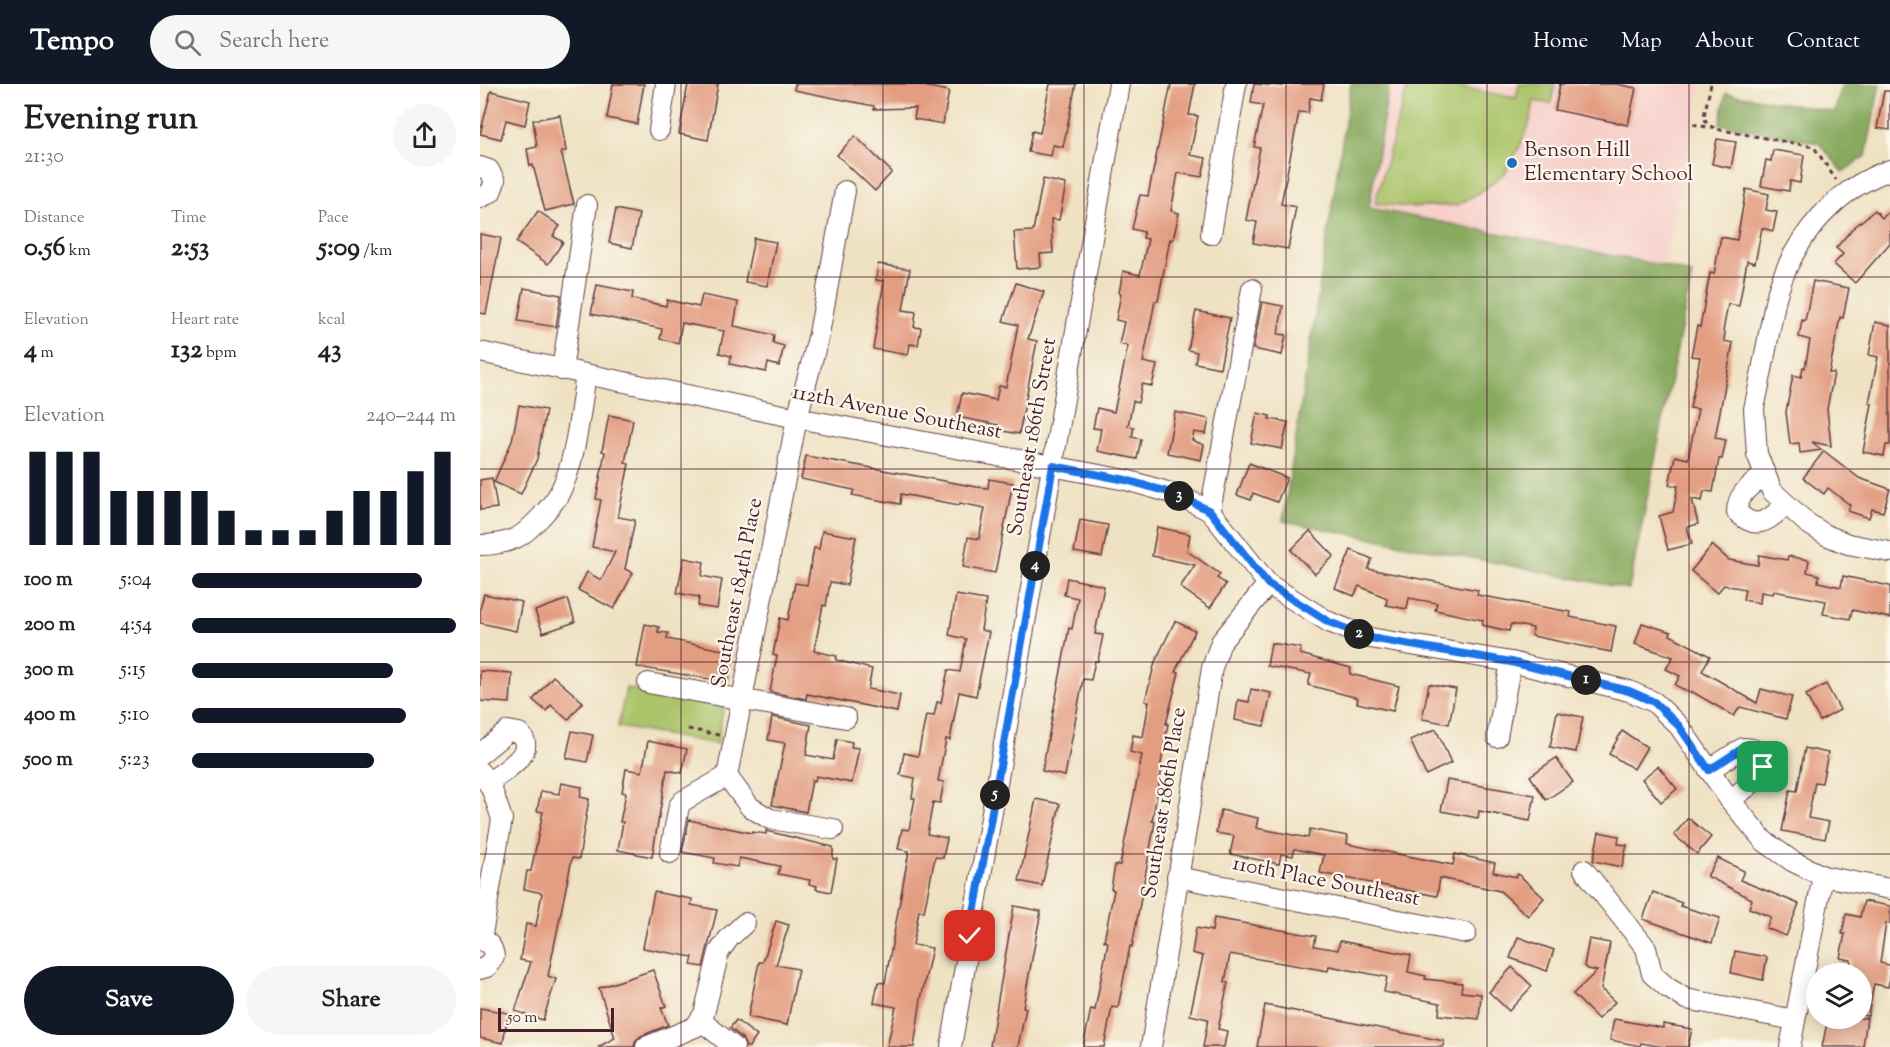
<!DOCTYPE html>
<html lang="en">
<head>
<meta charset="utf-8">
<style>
	:root { --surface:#fff; --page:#f6f6f6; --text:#222; --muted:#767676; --accent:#111827 }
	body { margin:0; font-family:"Sorts Mill Goudy",serif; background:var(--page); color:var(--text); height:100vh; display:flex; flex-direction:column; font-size:22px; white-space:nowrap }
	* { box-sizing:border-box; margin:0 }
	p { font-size:20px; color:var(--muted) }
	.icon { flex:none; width:33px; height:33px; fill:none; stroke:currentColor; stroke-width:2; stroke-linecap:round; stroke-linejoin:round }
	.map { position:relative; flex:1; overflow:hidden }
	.panel { display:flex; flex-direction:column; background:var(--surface); width:480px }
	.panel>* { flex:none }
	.buttons { position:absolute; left:1326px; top:879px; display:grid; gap:12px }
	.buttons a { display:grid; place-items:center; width:66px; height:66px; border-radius:50%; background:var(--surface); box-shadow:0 3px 15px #0003; font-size:30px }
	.scale { position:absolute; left:18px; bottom:15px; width:116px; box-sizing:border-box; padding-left:6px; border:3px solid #4a1f2b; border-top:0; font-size:16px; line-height:21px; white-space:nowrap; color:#4a1f2b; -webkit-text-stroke:4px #fbf7ec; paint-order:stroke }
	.pin { position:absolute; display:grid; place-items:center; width:51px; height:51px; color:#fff; margin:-26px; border-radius:12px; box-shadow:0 3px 9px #0006 }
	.km { position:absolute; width:30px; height:30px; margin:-15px; border-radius:50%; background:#222; color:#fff; font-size:16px; line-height:30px; text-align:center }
	.round { display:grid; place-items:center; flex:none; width:63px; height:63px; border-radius:32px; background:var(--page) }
	.overview { display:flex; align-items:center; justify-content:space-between; height:102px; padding:0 24px }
	h1 { font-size:33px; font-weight:800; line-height:45px }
	.stats { display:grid; grid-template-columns:repeat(3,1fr); gap:9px; height:102px; padding:6px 24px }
	.stats div { display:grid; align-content:center }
	.stats b { font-size:26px; font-weight:800 }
	.stats small { font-size:16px; font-weight:400 }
	.stats p { font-size:16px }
	.chart { height:168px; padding:12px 24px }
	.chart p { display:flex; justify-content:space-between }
	.chart svg { width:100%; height:108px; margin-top:6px; stroke:var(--accent); stroke-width:6 }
	.button { display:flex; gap:12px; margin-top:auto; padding:12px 24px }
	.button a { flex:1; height:69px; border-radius:36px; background:var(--accent); color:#fff; font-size:24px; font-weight:800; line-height:69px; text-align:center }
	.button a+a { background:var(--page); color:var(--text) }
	ul { padding:0 24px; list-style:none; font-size:20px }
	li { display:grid; grid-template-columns:96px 72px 1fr; align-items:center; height:45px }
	li i { height:15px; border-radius:8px; background:var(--accent) }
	header { display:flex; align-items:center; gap:36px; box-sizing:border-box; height:84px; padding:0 30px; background:var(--accent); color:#fff }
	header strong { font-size:28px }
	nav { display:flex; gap:33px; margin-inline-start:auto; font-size:21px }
	.search { width:420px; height:54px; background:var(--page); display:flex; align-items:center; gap:15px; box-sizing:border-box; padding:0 21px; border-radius:33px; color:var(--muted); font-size:22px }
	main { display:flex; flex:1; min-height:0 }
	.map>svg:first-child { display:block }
</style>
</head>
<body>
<header>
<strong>Tempo</strong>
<div class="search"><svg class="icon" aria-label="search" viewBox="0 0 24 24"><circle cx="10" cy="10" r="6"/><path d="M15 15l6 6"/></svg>Search here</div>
<nav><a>Home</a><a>Map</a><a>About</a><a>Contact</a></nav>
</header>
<main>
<section class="panel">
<div class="overview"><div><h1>Evening run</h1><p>21:30</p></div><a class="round"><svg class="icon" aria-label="share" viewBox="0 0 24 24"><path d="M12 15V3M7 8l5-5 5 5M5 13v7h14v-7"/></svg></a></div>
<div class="stats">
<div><p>Distance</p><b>0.56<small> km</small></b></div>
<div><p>Time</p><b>2:53</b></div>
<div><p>Pace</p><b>5:09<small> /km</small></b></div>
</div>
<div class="stats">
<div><p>Elevation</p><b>4<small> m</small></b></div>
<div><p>Heart rate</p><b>132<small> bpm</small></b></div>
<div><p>kcal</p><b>43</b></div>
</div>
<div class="chart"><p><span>Elevation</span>240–244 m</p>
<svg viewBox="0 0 160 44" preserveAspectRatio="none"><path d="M5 44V6M15 44V6M25 44V6M35 44V22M45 44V22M55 44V22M65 44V22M75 44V30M85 44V38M95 44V38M105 44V38M115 44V30M125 44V22M135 44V22M145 44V14M155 44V6"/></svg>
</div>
<ul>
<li><b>100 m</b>5:04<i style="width:87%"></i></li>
<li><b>200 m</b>4:54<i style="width:100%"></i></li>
<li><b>300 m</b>5:15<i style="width:76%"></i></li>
<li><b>400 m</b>5:10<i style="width:81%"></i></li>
<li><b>500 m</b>5:23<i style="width:69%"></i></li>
</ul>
<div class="button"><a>Save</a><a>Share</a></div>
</section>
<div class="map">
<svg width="1410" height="963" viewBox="0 0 1410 963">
	<rect width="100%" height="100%" fill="#fbf7ec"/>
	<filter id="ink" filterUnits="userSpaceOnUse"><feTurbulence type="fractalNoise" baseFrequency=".0167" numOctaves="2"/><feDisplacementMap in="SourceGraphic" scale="12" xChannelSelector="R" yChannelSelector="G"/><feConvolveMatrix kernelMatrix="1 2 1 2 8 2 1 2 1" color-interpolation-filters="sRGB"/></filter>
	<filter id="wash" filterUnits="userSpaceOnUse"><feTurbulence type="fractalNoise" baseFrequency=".008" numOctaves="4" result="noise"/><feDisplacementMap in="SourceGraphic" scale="24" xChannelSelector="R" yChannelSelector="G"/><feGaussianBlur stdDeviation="1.35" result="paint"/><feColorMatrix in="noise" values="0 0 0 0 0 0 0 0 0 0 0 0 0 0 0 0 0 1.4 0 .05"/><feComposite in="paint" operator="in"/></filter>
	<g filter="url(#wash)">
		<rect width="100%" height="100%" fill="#efe2c3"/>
		<path fill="#f7d0ca" d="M875 0H1221L1185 182 852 117Z"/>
		<g fill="#abc46a" stroke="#7a724a" stroke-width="1.5">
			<path d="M931 0H964L1036 14 1039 0H1075L1071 20 1054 17 1050 37 1040 62 1025 89 1002 107 978 121 925 123 895 119 927 4Z"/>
			<path d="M146 604 244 621 237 660 138 643Z"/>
		</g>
		<g fill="#88aa5e" stroke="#696444" stroke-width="1.5">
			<path d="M871 0H909L889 124 1185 182 1212 190 1149 505 803 437Z"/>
			<path d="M1362 0H1400L1386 72 1363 88 1339 59 1240 40 1246 9 1355 28Z"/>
		</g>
		<g id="blocks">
			<g fill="#e39d81">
				<path d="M133 0H164L157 40 127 34Z"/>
				<path d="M208 0H238L228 56 199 50Z"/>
				<path d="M315 0H433L469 7 463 40 434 35 436 24 394 25V22L314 6Z"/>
				<path d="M570 0H596L583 63 573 61 571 72 548 68 552 47 560 49Z"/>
				<path d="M691 0H715L709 31 718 32 710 71 726 74 722 93 698 89 691 127 699 129 693 156 690 155 678 217H675L663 278 677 281 672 302 662 300 658 319 653 317 648 342 654 343 652 353 661 355 657 375 617 367 621 345 613 344 617 324 634 328 648 262 639 260 644 238 636 236 641 210 639 209 643 187 660 191 668 155 663 154 664 148 652 145 660 111 668 112Z"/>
				<path d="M774 0 803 2V0H844L841 16 830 14 828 29 819 28 801 120 816 123 808 165 773 159 777 138 766 136 780 64 774 63 783 21 771 19Z"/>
				<path d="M1080 0H1136L1156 4 1148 41 1075 26Z"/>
				<path d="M11 7 50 17 45 41 26 36 21 55 0 50Z"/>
				<path d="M1404 7H1410V46L1397 44Z"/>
				<path d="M80 31 86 67 81 68 94 120 65 127 53 81 50 82 47 65 57 63 53 36Z"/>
				<path d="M375 52 412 88 395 107 357 71Z"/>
				<path d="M1237 55 1256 58 1251 84 1232 80Z"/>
				<path d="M1293 66 1324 71 1320 99 1310 97 1309 107 1281 102 1286 76 1291 77Z"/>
				<path d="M563 95 586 100 579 136 571 135 573 169 560 170 561 183 537 185 534 148 553 147Z"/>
				<path d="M1266 105 1289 110 1286 126 1297 128 1293 147 1282 144 1275 179 1267 177 1259 222 1248 220 1243 247 1245 248 1244 257 1253 259 1235 354 1246 356 1242 375H1239L1233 408 1224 407 1222 417 1212 415 1218 440 1207 443 1212 460 1188 466 1179 432 1193 428 1198 402 1189 401 1195 372 1208 375 1218 325 1210 324 1220 273 1211 272 1217 242 1220 243 1230 189 1234 190 1241 153 1257 156Z"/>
				<path d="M136 125 159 130 152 164 129 159Z"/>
				<path d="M1395 126 1402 134 1410 127V159L1375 199 1354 180 1363 170 1356 164 1372 145Z"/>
				<path d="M58 127 80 142 73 152 83 158 68 180 36 158Z"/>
				<path d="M0 150 21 154 6 230 0 229Z"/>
				<path d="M274 154 296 158 287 202 265 198Z"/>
				<path d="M398 180 430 185 423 226 436 228 434 243 441 244 438 261 430 260 428 271 393 265 404 197 396 196Z"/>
				<path d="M1333 197 1369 204 1363 234 1360 233 1349 289H1354L1347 325 1351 362 1332 358 1342 366 1320 369 1319 359 1310 360 1306 328 1313 291 1321 293 1323 283 1325 284 1330 256 1319 253 1322 236 1325 237Z"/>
				<path d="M536 199 564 208 548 255 557 257 539 350 518 346 519 341 477 333 482 309 516 316 519 302 526 303 538 241 523 237Z"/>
				<path d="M117 201 153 208 152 215 186 222 187 216 219 223 222 211 258 218 254 242 294 251 293 259 304 262 299 282 288 279 286 288 250 280 251 272 239 269 244 247 202 239 198 259 180 255 182 245 111 230Z"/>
				<path d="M44 204 81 211 76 243 38 237Z"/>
				<path d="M782 218 803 222 798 250 806 251 802 271 773 265Z"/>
				<path d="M716 227 750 234 740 284 715 279 717 268 708 266Z"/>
				<path d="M1395 238 1410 241V361H1406L1404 372 1383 368 1392 320 1389 319 1398 273 1389 271Z"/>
				<path d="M39 321 66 326 57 375 41 410 14 398 32 357Z"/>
				<path d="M695 328 729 335 726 350 714 348 712 356 724 361 721 376 687 369Z"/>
				<path d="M777 329 790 332 789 335 808 338 802 365 771 359Z"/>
				<path d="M129 331 153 336 145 379 149 380 138 433 155 436 145 485 153 489 134 525 98 506 107 488 121 496 135 468 112 463 121 416 116 415 125 368 122 367Z"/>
				<path d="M1344 367 1379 394 1410 405 1403 428 1392 425 1389 434 1368 427 1370 421 1348 404 1344 410 1323 394Z"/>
				<path d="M326 372 497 403 508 404 509 395 533 399 515 489 483 483 488 453 499 455 505 424 480 419 479 421 421 410 420 420 372 411 374 406 321 395Z"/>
				<path d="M769 379 807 394 797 418 773 409 771 416 757 411Z"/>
				<path d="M12 394 17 424 0 426V396Z"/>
				<path d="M600 436 628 441 622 473 594 468Z"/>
				<path d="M677 443 710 450 707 467 740 490 737 494 746 500 730 524 700 503 715 481 672 472Z"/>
				<path d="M342 447 376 453 367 501 350 498 346 522 343 521 334 567 357 572 356 576 392 585 388 605 420 611 417 628 327 610 326 615 290 608 297 572 293 571 300 534 308 536 315 499 327 501 334 464 339 465Z"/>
				<path d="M830 447 854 472 835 490 811 466Z"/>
				<path d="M1232 461 1249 476 1278 481 1279 471 1307 476 1308 472 1329 476 1327 488 1339 491 1338 498 1361 503 1363 492 1410 502V534L1372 526 1370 535 1343 530 1346 517 1294 507 1293 510 1281 508 1280 519 1263 516 1265 505 1244 501 1237 509 1211 487Z"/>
				<path d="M871 466 892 475 888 485 998 506 997 511 1091 528 1090 533 1136 542 1131 568 1052 552 1053 544 1031 540 1029 547 1002 541 1003 536 955 526 957 519 929 514 927 525 906 521 907 514 879 502 874 512 855 504Z"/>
				<path d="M204 474 224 478 222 492 242 496 237 525 218 522 219 513 197 509Z"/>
				<path d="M587 494 624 502 615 550 623 551 618 577H615L611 596 603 595 585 692 562 687 589 544 592 545 598 514 584 511Z"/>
				<path d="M4 510 42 518 36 547 0 539V525Z"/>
				<path d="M476 511 506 516 501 546 509 548 496 612 479 608 470 656 466 655 458 697 464 698 460 719 453 718 447 750 467 754 463 774 455 773 444 828 439 826 433 861 452 864 441 915 434 963H407L416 923 394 919 398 898 405 899 429 767 418 765 422 745 429 746 435 714H432L435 694 420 691 424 669 438 672 446 631 454 632 457 618 461 619 468 586 480 588 486 555 469 551Z"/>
				<path d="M88 515 95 538 63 549 55 527Z"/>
				<path d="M695 537 715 547 695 588H699L686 640H688L680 685H682L672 737 675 738 652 863 650 862 638 924 632 923 624 963H603L611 925 615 926 628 858 624 857 634 806 631 805 635 781H640L662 671 650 668 653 651 663 653 669 618 665 617 675 578Z"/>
				<path d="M1162 539 1191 548 1190 551 1230 572 1222 587 1277 619 1281 605 1312 613 1306 635 1260 623 1254 632 1211 607 1210 609 1195 601 1200 592 1186 585 1193 573 1155 560Z"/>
				<path d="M165 540 179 543 178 548 188 549 187 555 253 568 248 598 157 583Z"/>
				<path d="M791 559 821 564 820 570 871 584 870 590 919 602 913 627 877 619 878 614 828 601 831 590 787 582Z"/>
				<path d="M0 587 32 589 30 619 0 617Z"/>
				<path d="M73 592 103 618 88 636 71 621 66 627 53 616Z"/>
				<path d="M949 600 976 605 969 640 942 635Z"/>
				<path d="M1346 600 1360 626 1340 637 1326 611Z"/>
				<path d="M771 605 791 609 784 642 755 636 758 616 769 618Z"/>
				<path d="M1077 628 1103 633 1096 668 1070 663Z"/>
				<path d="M292 633 331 641 326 671 353 676 357 655 372 658 371 663 379 664 372 699 336 692 335 697 332 696 326 728 292 721 305 659 288 656Z"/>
				<path d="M956 645 971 679 946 691 930 656Z"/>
				<path d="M92 647 113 651 107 678 86 674Z"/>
				<path d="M1142 647 1167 663 1154 685 1129 670Z"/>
				<path d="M168 657 207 665 202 689 187 686 172 773 138 766 143 738H140L146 709 142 708 146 685 162 688Z"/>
				<path d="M1325 664 1348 669 1342 699 1335 698 1328 734 1349 738 1345 755 1302 747 1310 706 1317 707Z"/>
				<path d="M1076 674 1093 698 1066 716 1050 692Z"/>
				<path d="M1178 682 1197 705 1181 718 1162 695Z"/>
				<path d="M967 696 1055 711 1050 737 999 727 998 734 961 727Z"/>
				<path d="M81 699 102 703 100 713 109 715 99 775 92 774 68 892 76 895 63 936 35 927 51 878 40 876 46 840 56 842 62 809 44 805 47 787H51L63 728 57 727 61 707 79 710Z"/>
				<path d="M556 715 580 720 562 802 539 797Z"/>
				<path d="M741 726 778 734 776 744 828 754 830 745 868 752 867 760 973 781 975 770 1015 779 1013 788 1036 793 1038 790 1064 814 1048 832 1020 807 960 794 957 812 840 789 844 771 814 765 813 772 801 770 799 780 750 770 754 752 736 749Z"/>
				<path d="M1208 734 1231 753 1217 770 1194 751Z"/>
				<path d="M209 736 272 749V748L286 750V747L353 763V775H357L351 808 336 805 337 802 329 800 330 796 298 790 300 782 259 774 257 783 234 779 235 774 202 768Z"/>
				<path d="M1119 748 1139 752 1138 760 1147 761 1142 783 1113 777Z"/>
				<path d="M1238 774 1264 787 1260 796 1319 820 1306 852 1286 844 1291 833 1269 824 1272 815 1227 792Z"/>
				<path d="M174 808 212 815 211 821 237 826 223 883 211 881 213 873 163 864Z"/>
				<path d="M1173 808 1202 819 1200 822 1240 834 1232 859 1163 835Z"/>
				<path d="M1384 817 1410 822V840L1406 839 1400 879 1410 881V894L1408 903 1394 900 1388 932 1382 931V890H1368L1371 876 1360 874 1365 850H1362L1366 830 1380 833Z"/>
				<path d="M534 822 561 827 543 923 546 924 538 963H516L510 962Z"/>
				<path d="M734 834 836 852 834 862 858 866 860 857 931 871 928 888 946 892 945 895 982 899 981 908 1001 910 999 935 959 931 960 919 904 908 907 893 849 882 848 887 750 870 745 898 748 899 738 945 747 947 744 963H723L728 935 710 931 723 872 712 869 716 844 732 847Z"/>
				<path d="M296 837 309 841 296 881 318 885 307 941 268 933 279 878H283Z"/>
				<path d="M1038 853 1074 866 1067 887 1030 874Z"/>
				<path d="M1109 855 1130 859 1121 905 1135 918 1118 935 1093 910 1117 887 1108 885 1104 882Z"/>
				<path d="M1255 867 1287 873 1283 896 1251 889Z"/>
				<path d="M1032 883 1052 902 1029 927 1009 908Z"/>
				<path d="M173 886 186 922 181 924 188 941 161 952 156 956 154 963H118L135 954 119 904Z"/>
				<path d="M785 921 964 957 963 963H777Z"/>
				<path d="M0 924 28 929 23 959 0 954Z"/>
				<path d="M1348 934H1387L1383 963H1342Z"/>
				<path d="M1134 935 1183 944V940L1212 945 1208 963H1183L1161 959 1160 962 1130 956Z"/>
				<path d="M256 936 277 952 269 963H266L262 954 250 944Z"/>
			</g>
		</g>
	</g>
	<g filter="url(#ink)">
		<use href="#blocks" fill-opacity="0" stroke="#633c42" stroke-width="1.5"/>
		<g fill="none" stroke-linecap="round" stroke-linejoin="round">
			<g stroke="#633c42" stroke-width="22">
				<g id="minor">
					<path d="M179 46 186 0"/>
					<path d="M0 83 9 86 15 97 11 108 0 114"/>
					<path d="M1410 86C1355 105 1315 153 1298 207 1294 219 1293 232 1290 244 1285 271 1280 298 1274 325L1277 370 1292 407 1327 439 1346 451 1368 460 1410 468"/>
					<path d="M731 150 756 0"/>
					<path d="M0 268 317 334 646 396 698 411 730 427 788 500 849 538 890 554 1031 578 1149 607 1174 618 1199 642 1250 716 1284 757 1312 777 1343 792 1410 805"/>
					<path d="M82 286 107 121"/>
					<path d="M1285 390C1272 401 1257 409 1257 428 1277 448 1288 436 1306 421"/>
					<path d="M730 427 772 205"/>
					<path d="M0 461C12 461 25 459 36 454 49 448 73 421 80 408 96 377 100 326 106 291"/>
					<path d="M168 599 366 634"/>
					<path d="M1017 653 1031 578"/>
					<path d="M0 670 28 647 39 649C60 668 22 688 8 699"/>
					<path d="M1229 686 1263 664C1270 664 1277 665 1281 671 1293 689 1261 707 1250 716"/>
					<path d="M0 688 11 703 22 735 1 856"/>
					<path d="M247 692 317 334 339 250 365 107"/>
					<path d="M190 769 199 722 203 717 247 692 270 723 290 735 353 745"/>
					<path d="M1104 786 1166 864 1172 890 1188 904 1206 915 1315 936"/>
					<path d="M697 793 986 849"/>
					<path d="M0 856C9 858 13 863 14 873L7 883 0 885"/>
					<path d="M220 936 254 963"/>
					<path d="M166 963 215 943 224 930 239 868 249 854 265 839"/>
					<path d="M471 963 639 0"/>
					<path d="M671 963 732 584 741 558 788 500"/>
					<path d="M1310 963 1343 792"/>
				</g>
			</g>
			<g stroke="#633c42" stroke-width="3" stroke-dasharray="4.5 4.5" stroke-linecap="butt">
				<path d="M1231 0 1224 32 1227 40 1236 45 1334 63 1356 96"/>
				<path d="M1213 40 1231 44"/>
				<path d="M208 645 239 651"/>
			</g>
			<use href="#minor" stroke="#fff" stroke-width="20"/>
		</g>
	</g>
	<g fill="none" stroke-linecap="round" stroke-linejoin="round" filter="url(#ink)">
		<g stroke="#fff" stroke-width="12">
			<path id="route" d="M490 852 573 382 646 396 698 411 730 427 788 500 849 538 890 554 1031 578 1149 607 1174 618 1199 642 1229 686 1263 664C1276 664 1283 670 1283 683"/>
		</g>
		<use href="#route" stroke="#1a73e8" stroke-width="8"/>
	</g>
	<path fill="none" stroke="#4a1f2b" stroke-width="1.5" stroke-opacity="0.55" d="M201 0V963M403 0V963M604 0V963M806 0V963M1007 0V963M1209 0V963M0 193H1410M0 385H1410M0 578H1410M0 770H1410"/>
	<circle fill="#1f6fb2" stroke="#fbf7ec" stroke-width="2" cx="1032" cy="79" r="6"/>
	<g text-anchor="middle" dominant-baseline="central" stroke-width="4.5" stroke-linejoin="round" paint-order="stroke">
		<g font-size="21" fill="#4a1f2b" stroke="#fbf7ec" text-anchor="start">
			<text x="1044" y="67">Benson Hill<tspan x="1044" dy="24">Elementary School</tspan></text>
		</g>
		<g font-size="21" fill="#4a1f2b" stroke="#fbf7ec">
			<text transform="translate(417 329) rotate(11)">112th Avenue Southeast</text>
			<text transform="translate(553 353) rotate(-80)">Southeast 186th Street</text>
			<text transform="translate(258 509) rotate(-79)">Southeast 184th Place</text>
			<text transform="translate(685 719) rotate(-81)">Southeast 186th Place</text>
			<text transform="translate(846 798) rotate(11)">110th Place Southeast</text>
		</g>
	</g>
</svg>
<div class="buttons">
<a><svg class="icon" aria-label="layers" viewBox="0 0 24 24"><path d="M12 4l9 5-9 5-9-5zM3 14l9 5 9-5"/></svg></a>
</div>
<div class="scale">50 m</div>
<div class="pin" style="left:1283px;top:683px;background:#1e9e55"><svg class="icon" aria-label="arrive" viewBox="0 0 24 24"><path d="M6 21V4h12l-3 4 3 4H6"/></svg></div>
<div class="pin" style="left:490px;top:852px;background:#d93025"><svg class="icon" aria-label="check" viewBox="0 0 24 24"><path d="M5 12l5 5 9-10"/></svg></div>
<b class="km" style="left:1106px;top:596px">1</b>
<b class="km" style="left:879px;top:550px">2</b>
<b class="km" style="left:699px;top:412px">3</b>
<b class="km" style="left:555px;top:482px">4</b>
<b class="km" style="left:515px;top:711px">5</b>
</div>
</main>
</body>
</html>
